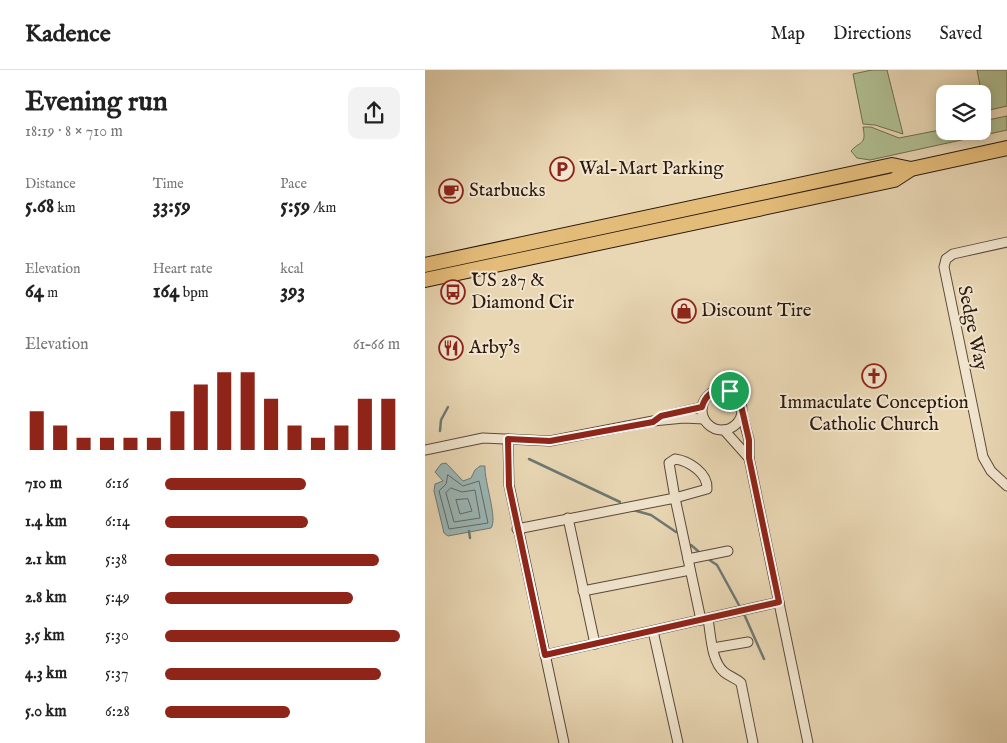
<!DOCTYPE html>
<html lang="en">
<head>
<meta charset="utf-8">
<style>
	:root { --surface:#fff; --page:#f2f2f2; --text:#222; --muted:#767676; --line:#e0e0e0; --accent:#8f2418 }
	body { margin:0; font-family:"IM FELL English",serif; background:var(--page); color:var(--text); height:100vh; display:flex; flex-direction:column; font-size:19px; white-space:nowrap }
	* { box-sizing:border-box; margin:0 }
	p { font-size:16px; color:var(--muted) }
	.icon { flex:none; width:28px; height:28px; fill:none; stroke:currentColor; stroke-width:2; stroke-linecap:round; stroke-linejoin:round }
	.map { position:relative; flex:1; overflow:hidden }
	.drawer { display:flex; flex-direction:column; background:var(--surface); width:425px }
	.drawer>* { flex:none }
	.tools { position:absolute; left:511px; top:15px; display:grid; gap:10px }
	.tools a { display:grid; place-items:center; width:55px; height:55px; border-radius:10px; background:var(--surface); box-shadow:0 2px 12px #0003; font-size:25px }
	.pin { position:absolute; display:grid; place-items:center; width:42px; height:42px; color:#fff; margin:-21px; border:2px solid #fff; border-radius:50%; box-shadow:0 1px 5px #0007 }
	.round { display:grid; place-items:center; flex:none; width:52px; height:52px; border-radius:10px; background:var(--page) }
	.headline { display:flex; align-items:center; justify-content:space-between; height:85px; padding:0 25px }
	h1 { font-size:28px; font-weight:700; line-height:38px }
	.metrics { display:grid; grid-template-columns:repeat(3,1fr); gap:8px; height:85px; padding:5px 25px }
	.metrics div { display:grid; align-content:center }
	.metrics b { font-size:21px; font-weight:700 }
	.metrics small { font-size:14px; font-weight:400 }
	.metrics p { font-size:14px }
	.chart { height:140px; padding:10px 25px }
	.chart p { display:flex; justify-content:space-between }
	.chart svg { width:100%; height:90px; margin-top:5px; stroke:var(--accent); stroke-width:6 }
	ul { padding:0 25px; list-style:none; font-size:16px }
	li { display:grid; grid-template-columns:80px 60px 1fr; align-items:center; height:38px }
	li i { height:12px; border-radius:6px; background:var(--accent) }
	header { display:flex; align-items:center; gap:30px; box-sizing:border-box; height:70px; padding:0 25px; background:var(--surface); border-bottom:1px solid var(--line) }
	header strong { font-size:24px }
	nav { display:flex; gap:28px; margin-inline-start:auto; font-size:18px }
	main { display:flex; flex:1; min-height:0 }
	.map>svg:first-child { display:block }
</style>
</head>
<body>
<header>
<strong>Kadence</strong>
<nav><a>Map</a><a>Directions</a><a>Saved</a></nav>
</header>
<main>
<section class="drawer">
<div class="headline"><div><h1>Evening run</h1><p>18:19 · 8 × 710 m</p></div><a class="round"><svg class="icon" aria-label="share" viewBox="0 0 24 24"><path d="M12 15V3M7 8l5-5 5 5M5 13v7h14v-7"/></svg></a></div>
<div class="metrics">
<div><p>Distance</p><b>5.68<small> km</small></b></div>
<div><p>Time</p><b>33:59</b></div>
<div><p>Pace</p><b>5:59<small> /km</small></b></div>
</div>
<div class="metrics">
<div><p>Elevation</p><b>64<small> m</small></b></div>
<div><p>Heart rate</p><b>164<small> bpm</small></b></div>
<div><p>kcal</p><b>393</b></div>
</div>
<div class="chart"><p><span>Elevation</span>61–66 m</p>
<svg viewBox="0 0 160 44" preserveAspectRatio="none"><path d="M5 44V25M15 44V32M25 44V38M35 44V38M45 44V38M55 44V38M65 44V25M75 44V12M85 44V6M95 44V6M105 44V19M115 44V32M125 44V38M135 44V32M145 44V19M155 44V19"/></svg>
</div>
<ul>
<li><b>710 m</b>6:16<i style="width:60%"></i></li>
<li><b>1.4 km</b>6:14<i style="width:61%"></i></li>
<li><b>2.1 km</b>5:38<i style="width:91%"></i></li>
<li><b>2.8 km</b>5:49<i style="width:80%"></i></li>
<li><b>3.5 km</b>5:30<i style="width:100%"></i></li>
<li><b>4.3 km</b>5:37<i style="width:92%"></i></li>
<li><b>5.0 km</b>6:28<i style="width:53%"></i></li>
</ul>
</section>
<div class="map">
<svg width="582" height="673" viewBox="0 0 582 673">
	<rect width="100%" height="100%" fill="#e9d7b4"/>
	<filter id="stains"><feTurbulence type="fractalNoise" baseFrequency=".004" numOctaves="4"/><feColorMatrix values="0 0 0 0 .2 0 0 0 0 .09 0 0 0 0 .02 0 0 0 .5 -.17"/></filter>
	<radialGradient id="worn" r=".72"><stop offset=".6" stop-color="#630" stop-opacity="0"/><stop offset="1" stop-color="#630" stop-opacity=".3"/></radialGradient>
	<g fill="#b0bf92" stroke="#6e6c50">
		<path d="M447 0H462L478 64 450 55 438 54 428 4Z"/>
		<path d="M552 0H582V36L560 41Z"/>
		<path d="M582 46V60L445 90 432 88 426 81C434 71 442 76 438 57H446L474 68 520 59V61H558V51Z"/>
	</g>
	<path fill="#9bb7b7" stroke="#6e7874" d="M21 393 38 411 46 408 50 400 55 396H60C59 411 73 449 66 458L23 466 19 463 9 421 10 414 18 411 10 402 16 394Z"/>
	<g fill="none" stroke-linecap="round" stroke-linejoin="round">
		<g stroke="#636863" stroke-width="1">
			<path d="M23 405 38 416 54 411 63 453 24 459 14 421 21 414Z"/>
			<path d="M26 418 37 422 50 420 55 448 29 452 21 423Z"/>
			<path d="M43 429 47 441 35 444 31 430Z"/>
		</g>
		<g stroke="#6e7874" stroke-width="2.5">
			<path d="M15 361 16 350 23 337"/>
			<path d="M104 389 195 432"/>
			<path d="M208 440 226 445 251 462"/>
			<path d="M44 461 45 468"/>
			<path d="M266 475 273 481"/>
			<path d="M283 489 292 495 315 537"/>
			<path d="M319 544 339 589"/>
		</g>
		<g stroke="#5a4838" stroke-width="11">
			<g id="street">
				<path d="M582 172 528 184 521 189 519 197 558 387 566 401 582 416"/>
				<circle cx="297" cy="340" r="20"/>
				<path d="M317 344 324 370V388L383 673"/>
				<path d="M239 346 277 337"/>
				<path d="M299 360 324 388"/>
				<path d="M83 369 84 415 139 673"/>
				<path d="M0 380 58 368 125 371 228 351 259 348 279 349"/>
				<path d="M250 389C264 391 283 403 282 419L250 428 244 393Z"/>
				<path d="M143 448 170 574"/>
				<path d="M92 459 250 428 276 550"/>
				<path d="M263 489 303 481"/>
				<path d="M158 521 265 500"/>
				<path d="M283 549C286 565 286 591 299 602 305 607 311 608 316 613L328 673"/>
				<path d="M228 561 253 673"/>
				<path d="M288 578 323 572"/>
				<path d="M120 585 354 532"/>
			</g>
		</g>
		<g stroke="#2b190f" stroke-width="16">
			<g id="primary">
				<path d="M0 195 467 95 486 99"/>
				<path d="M0 210 469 110 486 99 582 78"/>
			</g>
		</g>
		<use href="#street" stroke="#f1e5ce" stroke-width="9"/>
		<use href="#primary" stroke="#e4bc7a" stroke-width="14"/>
	</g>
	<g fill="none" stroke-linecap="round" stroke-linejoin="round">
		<g stroke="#fff" stroke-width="10">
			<path id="route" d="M299 320 311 325 315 331 324 370V388L354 532 120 585 84 416 83 369 125 371 228 352 236 346 277 337C280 326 287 320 299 320Z"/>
		</g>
		<use href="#route" stroke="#8f2418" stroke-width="6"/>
	</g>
	<defs>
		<g id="parking-ring" transform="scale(1.25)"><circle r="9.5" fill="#f1e5ce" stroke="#8f2418" stroke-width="1.5"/><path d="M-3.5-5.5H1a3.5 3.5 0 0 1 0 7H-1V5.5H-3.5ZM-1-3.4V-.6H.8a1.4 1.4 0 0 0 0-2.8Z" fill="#8f2418"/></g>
		<g id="cafe-ring" transform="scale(1.25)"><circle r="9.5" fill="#f1e5ce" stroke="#8f2418" stroke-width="1.5"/><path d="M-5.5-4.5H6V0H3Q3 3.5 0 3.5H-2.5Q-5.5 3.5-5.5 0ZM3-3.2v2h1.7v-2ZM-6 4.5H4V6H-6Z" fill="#8f2418"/></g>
		<g id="bus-ring" transform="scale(1.25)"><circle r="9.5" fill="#f1e5ce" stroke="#8f2418" stroke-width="1.5"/><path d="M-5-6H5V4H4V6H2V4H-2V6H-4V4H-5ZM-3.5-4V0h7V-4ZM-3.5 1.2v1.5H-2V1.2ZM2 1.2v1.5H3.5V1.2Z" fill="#8f2418"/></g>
		<g id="shop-ring" transform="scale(1.25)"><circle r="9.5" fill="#f1e5ce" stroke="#8f2418" stroke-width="1.5"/><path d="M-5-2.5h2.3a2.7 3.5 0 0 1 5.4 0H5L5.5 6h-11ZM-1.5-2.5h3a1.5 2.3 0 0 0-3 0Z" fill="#8f2418"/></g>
		<g id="restaurant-ring" transform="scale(1.25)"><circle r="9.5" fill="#f1e5ce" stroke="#8f2418" stroke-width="1.5"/><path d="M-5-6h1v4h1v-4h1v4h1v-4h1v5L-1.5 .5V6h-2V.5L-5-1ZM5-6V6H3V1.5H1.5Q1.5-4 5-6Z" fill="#8f2418"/></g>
		<g id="church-ring" transform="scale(1.25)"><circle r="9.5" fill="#f1e5ce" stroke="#8f2418" stroke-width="1.5"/><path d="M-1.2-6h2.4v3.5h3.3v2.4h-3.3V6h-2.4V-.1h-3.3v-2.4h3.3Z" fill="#8f2418"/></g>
	</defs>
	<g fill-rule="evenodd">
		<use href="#parking-ring" x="137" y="99"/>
		<use href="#cafe-ring" x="26" y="121"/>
		<use href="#bus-ring" x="28" y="222"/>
		<use href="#shop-ring" x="259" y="241"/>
		<use href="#restaurant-ring" x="26" y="278"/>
		<use href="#church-ring" x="449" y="306"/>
	</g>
	<g text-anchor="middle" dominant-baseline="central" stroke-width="4" stroke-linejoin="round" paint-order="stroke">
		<g font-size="19" fill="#2b190f" stroke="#f1e5ce" text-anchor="start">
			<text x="154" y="99">Wal-Mart Parking</text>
			<text x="44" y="121">Starbucks</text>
			<text x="46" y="211">US 287 &amp;<tspan x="46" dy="22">Diamond Cir</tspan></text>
			<text x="276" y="241">Discount Tire</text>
			<text x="44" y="278">Arby's</text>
			<text x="449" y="333" text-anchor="middle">Immaculate Conception<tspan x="449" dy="22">Catholic Church</tspan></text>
		</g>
		<g font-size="19" fill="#2b190f" stroke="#f1e5ce">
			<text transform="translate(547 258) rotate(78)">Sedge Way</text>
		</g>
	</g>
	<rect width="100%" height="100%" filter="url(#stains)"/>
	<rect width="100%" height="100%" fill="url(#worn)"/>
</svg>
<div class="tools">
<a><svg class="icon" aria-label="layers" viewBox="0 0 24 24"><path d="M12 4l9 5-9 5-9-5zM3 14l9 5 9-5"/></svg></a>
</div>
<div class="pin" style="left:305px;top:321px;background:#1e9e55"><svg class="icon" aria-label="arrive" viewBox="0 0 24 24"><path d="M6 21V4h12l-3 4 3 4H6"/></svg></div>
</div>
</main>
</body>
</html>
